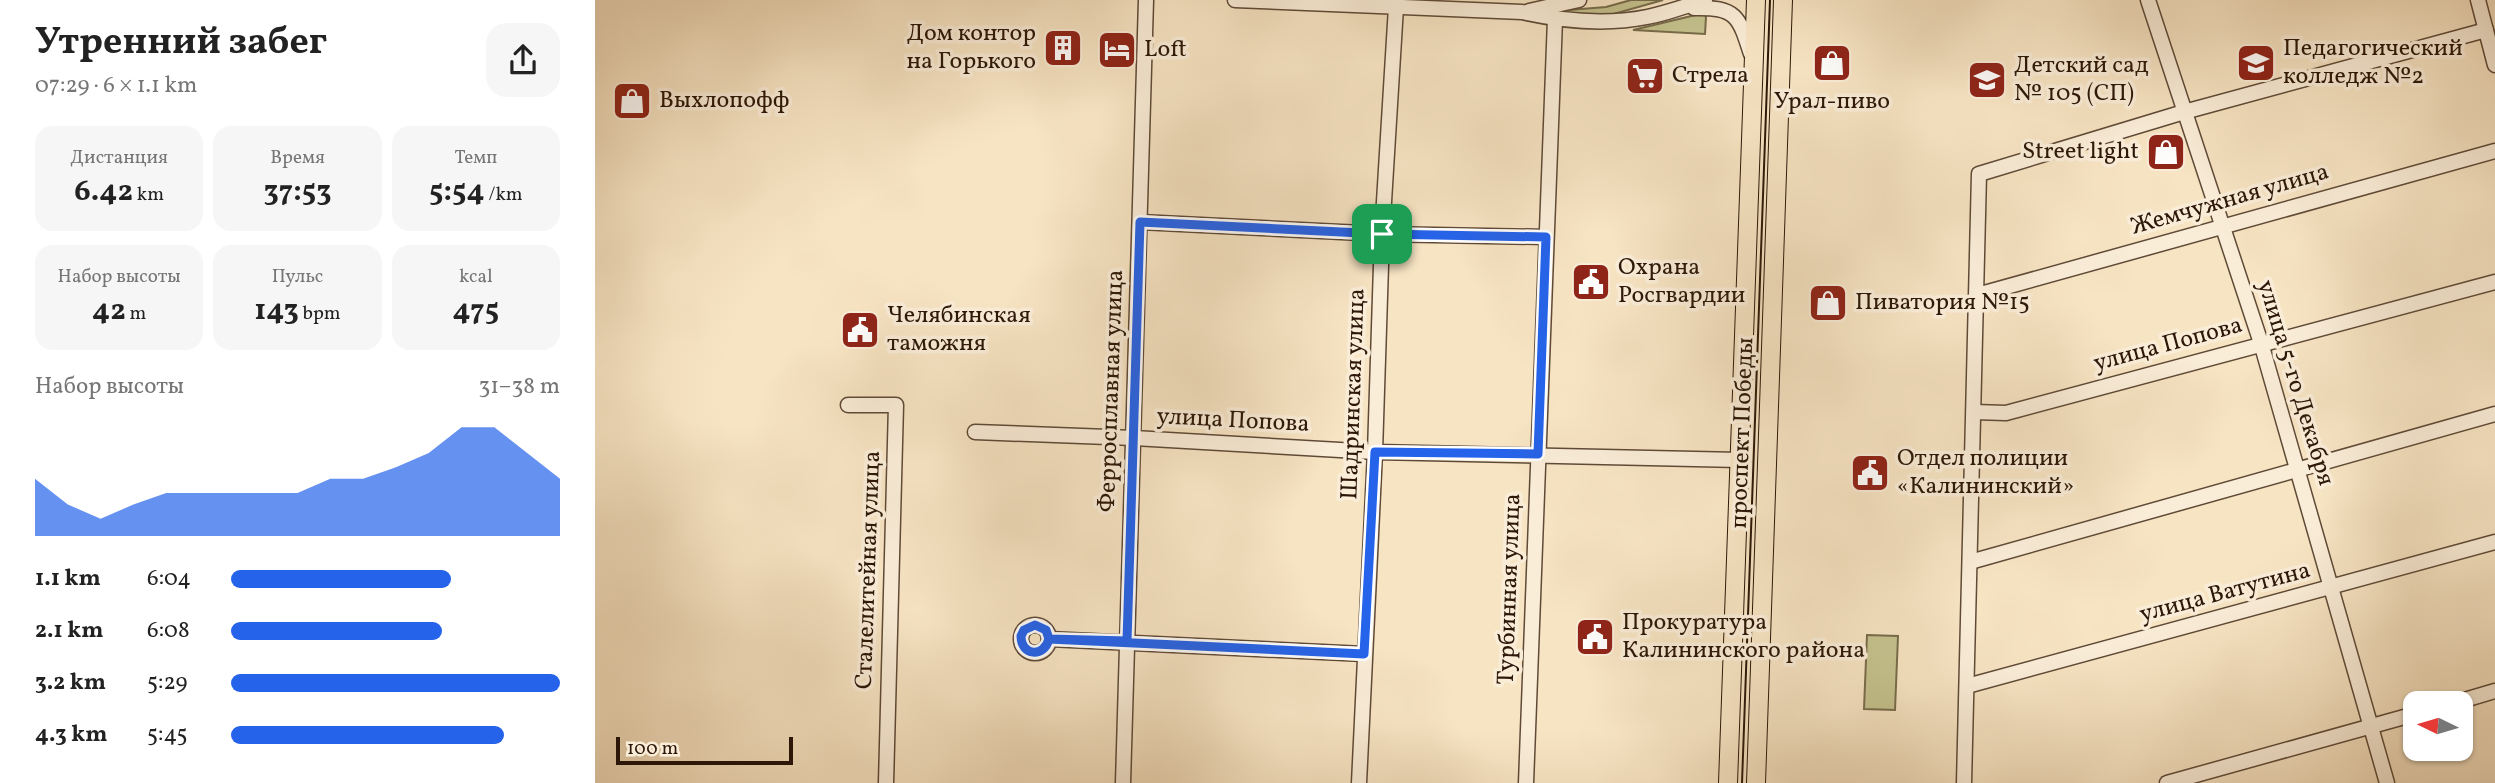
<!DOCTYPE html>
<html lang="ru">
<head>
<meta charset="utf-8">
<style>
	:root { --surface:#fff; --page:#f6f6f6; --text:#222; --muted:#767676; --accent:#2563eb }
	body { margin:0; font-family:Vollkorn,serif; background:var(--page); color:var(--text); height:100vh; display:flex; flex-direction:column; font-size:26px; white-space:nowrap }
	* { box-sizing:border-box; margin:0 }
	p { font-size:23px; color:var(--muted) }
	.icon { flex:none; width:38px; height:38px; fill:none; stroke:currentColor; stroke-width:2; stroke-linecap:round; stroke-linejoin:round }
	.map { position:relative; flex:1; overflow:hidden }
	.side { display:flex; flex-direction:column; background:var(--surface); width:595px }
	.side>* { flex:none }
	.needle { width:46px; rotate:275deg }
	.tools { position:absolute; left:1808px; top:691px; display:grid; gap:14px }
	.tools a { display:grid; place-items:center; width:70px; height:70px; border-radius:14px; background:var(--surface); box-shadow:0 2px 5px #0004; font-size:35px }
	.scale { position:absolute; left:21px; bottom:18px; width:177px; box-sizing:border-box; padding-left:7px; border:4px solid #2c1708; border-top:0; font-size:19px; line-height:24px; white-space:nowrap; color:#2c1708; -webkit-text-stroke:5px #faedd8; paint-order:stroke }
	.pin { position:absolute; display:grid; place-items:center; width:60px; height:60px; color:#fff; margin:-30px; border-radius:14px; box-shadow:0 4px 10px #0006 }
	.round { display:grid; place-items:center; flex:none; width:74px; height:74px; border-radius:21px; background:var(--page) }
	.summary { display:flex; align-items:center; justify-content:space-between; height:119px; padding:0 35px }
	h1 { font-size:38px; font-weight:700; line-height:52px }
	.figures { display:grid; grid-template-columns:repeat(3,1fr); gap:10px; height:119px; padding:7px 35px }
	.figures div { display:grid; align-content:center; border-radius:18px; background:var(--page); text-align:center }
	.figures b { font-size:30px; font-weight:700 }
	.figures small { font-size:19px; font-weight:400 }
	.figures p { font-size:19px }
	.chart { height:196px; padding:14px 35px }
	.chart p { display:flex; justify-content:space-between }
	.chart svg { width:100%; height:126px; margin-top:7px; fill:var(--accent); opacity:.7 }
	ul { padding:0 35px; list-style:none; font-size:23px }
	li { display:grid; grid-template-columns:112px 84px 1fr; align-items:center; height:52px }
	li i { height:18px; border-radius:9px; background:var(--accent) }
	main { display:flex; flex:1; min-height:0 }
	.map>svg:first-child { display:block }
</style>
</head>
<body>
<main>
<section class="side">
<div class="summary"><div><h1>Утренний забег</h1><p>07:29 · 6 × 1.1 km</p></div><a class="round"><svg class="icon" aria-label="share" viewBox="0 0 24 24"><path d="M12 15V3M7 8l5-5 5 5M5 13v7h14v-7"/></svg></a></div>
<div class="figures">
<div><p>Дистанция</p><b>6.42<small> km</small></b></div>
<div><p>Время</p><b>37:53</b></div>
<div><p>Темп</p><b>5:54<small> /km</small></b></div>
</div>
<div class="figures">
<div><p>Набор высоты</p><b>42<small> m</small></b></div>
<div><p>Пульс</p><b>143<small> bpm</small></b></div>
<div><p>kcal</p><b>475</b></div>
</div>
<div class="chart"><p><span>Набор высоты</span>31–38 m</p>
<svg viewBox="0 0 160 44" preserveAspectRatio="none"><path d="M0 44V24L10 33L20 38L30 33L40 29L50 29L60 29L70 29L80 29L90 24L100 24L110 20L120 15L130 6L140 6L150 15L160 24V44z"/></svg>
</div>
<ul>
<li><b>1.1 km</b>6:04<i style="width:67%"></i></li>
<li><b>2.1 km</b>6:08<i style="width:64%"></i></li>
<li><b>3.2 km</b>5:29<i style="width:100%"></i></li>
<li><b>4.3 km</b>5:45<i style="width:83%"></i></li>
</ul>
</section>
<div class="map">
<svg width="1900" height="783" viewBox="0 0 1900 783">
	<rect width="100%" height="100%" fill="#f7e4c3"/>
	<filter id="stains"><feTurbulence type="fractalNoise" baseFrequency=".00286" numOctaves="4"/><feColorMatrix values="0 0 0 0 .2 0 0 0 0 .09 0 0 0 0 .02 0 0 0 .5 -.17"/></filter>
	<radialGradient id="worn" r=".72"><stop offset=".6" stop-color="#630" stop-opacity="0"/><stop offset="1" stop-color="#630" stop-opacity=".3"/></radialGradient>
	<g fill="#c4c28e" stroke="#786c4b" stroke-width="2">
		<path d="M1036 0H1068L1015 15 949 12 1011 7Z"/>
		<path d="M1109 13 1111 17 1110 34 1038 30Z"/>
		<path d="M1272 635 1303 636 1300 710 1269 709Z"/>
	</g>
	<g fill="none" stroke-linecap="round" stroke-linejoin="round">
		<g stroke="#5f4a37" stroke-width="17">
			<g id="minor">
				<path d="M640 0 927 12C967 21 1012 25 1052 17 1072 13 1091 6 1110 0"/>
				<path d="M1553 0 1666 343 1792 783"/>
				<path d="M1883 0 1900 65"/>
				<path d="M1099 8C1141 7 1144 16 1156 54"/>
				<path d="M934 11 984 0"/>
				<path d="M545 222 787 234 951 237"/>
				<path d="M1382 295 1900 151"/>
				<path d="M253 405H301L291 783"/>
				<path d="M1379 412 1411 413 1900 282"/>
				<path d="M380 432 539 438 780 452 1145 460"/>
				<path d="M1375 562 1900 414"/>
				<circle cx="440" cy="639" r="14"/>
				<path d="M454 639 769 654"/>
				<path d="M1372 686 1900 542"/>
				<path d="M1856 704 1900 691"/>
				<path d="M528 783 551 0"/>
				<path d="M764 783 780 452 787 234 801 7"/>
				<path d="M931 783 960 19"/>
				<path d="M1369 783 1384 174 1589 112 1891 30"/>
				<path d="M1572 783 1820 714"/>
			</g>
		</g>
		<g stroke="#2c1708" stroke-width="20">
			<g id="major">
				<path d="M1133 783 1161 0"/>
				<path d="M1161 783 1188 0"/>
			</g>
		</g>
		<use href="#minor" stroke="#faedd8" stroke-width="14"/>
		<use href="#major" stroke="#f7e4c3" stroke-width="18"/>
		<path stroke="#2c1708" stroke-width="2" d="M1147 783 1175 0"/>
	</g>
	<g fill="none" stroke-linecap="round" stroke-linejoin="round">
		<g stroke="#fff" stroke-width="14">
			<path id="route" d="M787 234 545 222 532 641 454 639C449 658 426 656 426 636L429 630 440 625 451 630 454 639 769 654 780 452 943 454 951 237 787 234"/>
		</g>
		<use href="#route" stroke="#2563eb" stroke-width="9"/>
	</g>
	<defs>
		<g id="building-square" transform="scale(2.0125)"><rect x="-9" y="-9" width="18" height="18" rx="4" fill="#8f2418" stroke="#faedd8"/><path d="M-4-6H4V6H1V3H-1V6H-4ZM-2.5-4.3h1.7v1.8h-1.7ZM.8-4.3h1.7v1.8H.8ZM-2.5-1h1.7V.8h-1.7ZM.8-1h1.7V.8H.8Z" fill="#fff"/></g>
		<g id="hotel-square" transform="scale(2.0125)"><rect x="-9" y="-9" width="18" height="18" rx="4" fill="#8f2418" stroke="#faedd8"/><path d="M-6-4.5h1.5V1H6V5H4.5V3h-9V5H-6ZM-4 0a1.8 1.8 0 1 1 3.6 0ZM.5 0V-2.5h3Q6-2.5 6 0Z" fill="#fff"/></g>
		<g id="shop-square" transform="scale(2.0125)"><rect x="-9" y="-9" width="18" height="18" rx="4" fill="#8f2418" stroke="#faedd8"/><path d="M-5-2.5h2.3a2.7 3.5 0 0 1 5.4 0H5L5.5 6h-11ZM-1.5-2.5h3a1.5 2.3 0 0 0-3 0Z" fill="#fff"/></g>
		<g id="university-square" transform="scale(2.0125)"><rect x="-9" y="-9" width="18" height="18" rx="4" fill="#8f2418" stroke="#faedd8"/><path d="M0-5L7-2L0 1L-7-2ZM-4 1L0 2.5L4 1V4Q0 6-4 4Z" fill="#fff"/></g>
		<g id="supermarket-square" transform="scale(2.0125)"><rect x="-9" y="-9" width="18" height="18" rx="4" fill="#8f2418" stroke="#faedd8"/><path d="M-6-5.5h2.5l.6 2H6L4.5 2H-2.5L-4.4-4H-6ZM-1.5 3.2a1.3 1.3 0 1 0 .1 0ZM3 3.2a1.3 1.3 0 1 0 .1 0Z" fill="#fff"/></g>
		<g id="school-square" transform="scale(2.0125)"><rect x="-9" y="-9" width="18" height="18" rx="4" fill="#8f2418" stroke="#faedd8"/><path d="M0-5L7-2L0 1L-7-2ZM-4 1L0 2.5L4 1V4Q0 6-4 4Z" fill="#fff"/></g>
		<g id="civic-square" transform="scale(2.0125)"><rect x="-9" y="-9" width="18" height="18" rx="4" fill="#8f2418" stroke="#faedd8"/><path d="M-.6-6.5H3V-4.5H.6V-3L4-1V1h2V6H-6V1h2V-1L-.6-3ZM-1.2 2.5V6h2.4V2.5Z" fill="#fff"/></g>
	</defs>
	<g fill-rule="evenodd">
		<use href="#building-square" x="468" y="48"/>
		<use href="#hotel-square" x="522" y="50"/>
		<use href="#shop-square" x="1237" y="63"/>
		<use href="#university-square" x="1661" y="63"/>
		<use href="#supermarket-square" x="1050" y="76"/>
		<use href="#school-square" x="1392" y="80"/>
		<use href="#shop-square" x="37" y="101"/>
		<use href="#shop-square" x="1571" y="152"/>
		<use href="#civic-square" x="996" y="282"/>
		<use href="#shop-square" x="1233" y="303"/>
		<use href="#civic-square" x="265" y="330"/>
		<use href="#civic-square" x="1275" y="473"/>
		<use href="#civic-square" x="1000" y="637"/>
	</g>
	<g text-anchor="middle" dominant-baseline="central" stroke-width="7" stroke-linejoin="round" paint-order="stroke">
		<g font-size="24" fill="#2c1708" stroke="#faedd8" text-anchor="start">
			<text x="441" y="34" text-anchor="end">Дом контор<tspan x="441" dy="28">на Горького</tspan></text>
			<text x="1688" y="49">Педагогический<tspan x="1688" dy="28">колледж №2</tspan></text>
			<text x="549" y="50">Loft</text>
			<text x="1419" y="66">Детский сад<tspan x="1419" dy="28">№ 105 (СП)</tspan></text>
			<text x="1077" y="76">Стрела</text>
			<text x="64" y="101">Выхлопофф</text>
			<text x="1237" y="102" text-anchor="middle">Урал-пиво</text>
			<text x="1544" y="152" text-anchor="end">Street light</text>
			<text x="1023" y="268">Охрана<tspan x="1023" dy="28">Росгвардии</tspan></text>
			<text x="1260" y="303">Пиватория №15</text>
			<text x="292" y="316">Челябинская<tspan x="292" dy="28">таможня</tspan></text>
			<text x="1302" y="459">Отдел полиции<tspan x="1302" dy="28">«Калининский»</tspan></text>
			<text x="1027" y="623">Прокуратура<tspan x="1027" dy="28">Калининского района</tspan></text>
		</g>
		<g font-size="24" fill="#2c1708" stroke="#faedd8">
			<text transform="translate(1635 200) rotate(-16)">Жемчужная улица</text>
			<text transform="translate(1573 345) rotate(-15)">улица Попова</text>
			<text transform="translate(1700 383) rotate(73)">улица 5-го Декабря</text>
			<text transform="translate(517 391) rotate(-88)">Ферросплавная улица</text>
			<text transform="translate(759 394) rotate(-88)">Шадринская улица</text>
			<text transform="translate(638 421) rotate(3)">улица Попова</text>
			<text transform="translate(1148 433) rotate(-88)">проспект Победы</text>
			<text transform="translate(274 570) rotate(-88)">Сталелитейная улица</text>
			<text transform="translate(915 589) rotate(-88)">Турбинная улица</text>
			<text transform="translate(1630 593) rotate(-15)">улица Ватутина</text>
		</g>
	</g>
	<rect width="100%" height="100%" filter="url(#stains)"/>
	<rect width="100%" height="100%" fill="url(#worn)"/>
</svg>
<div class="tools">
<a><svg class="needle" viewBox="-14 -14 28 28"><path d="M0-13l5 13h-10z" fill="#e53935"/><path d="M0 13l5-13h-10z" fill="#767676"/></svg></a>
</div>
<div class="scale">100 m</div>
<div class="pin" style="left:787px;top:234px;background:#1e9e55"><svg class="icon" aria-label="arrive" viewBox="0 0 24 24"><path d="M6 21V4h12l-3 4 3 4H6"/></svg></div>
</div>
</main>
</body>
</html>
